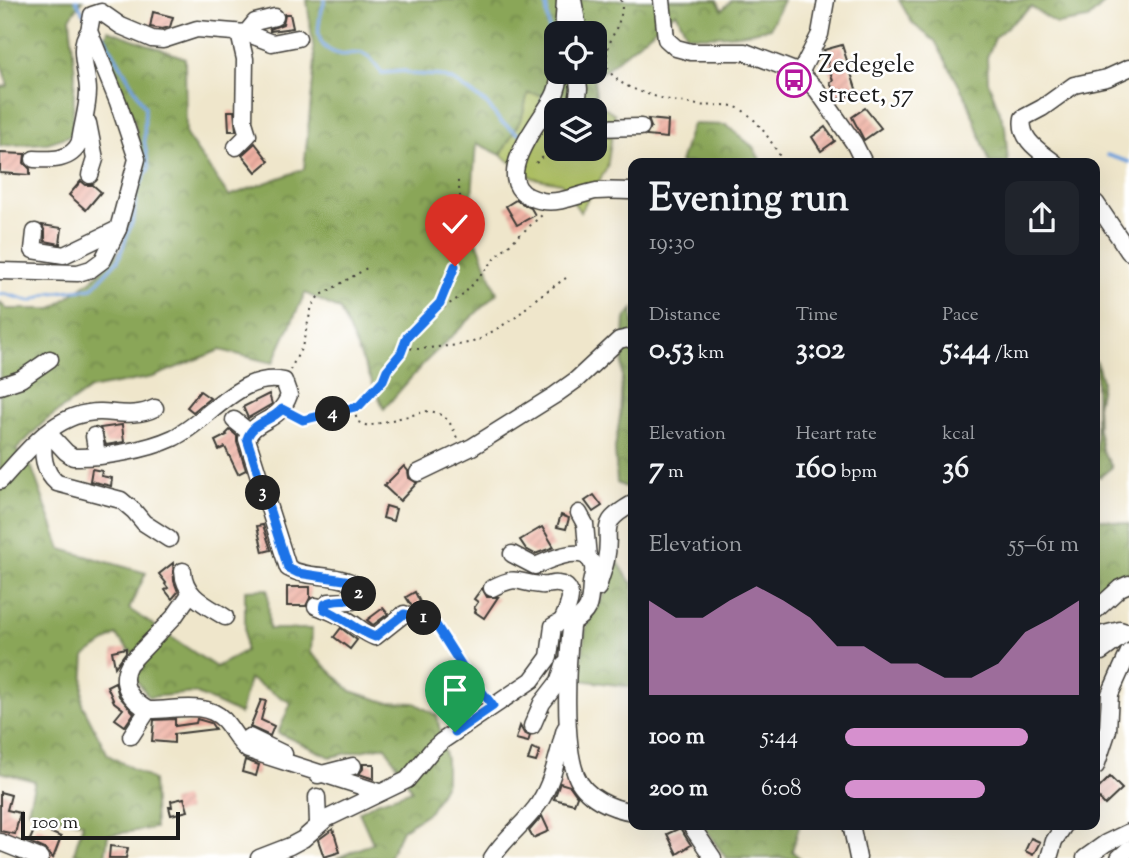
<!DOCTYPE html>
<html lang="en">
<head>
<meta charset="utf-8">
<style>
	:root { --surface:#171b24; --page:#20242c; --text:#f1f3f6; --muted:#9ea1a6; --accent:#d690ce }
	body { margin:0; font-family:"Sorts Mill Goudy",serif; background:var(--page); color:var(--text); height:100vh; display:flex; flex-direction:column; font-size:26px; white-space:nowrap }
	* { box-sizing:border-box; margin:0 }
	p { font-size:23px; color:var(--muted) }
	.icon { flex:none; width:38px; height:38px; fill:none; stroke:currentColor; stroke-width:2; stroke-linecap:round; stroke-linejoin:round }
	.map { position:relative; flex:1; overflow:hidden }
	.side { position:absolute; left:628px; top:158px; width:472px; height:672px; display:flex; flex-direction:column; background:var(--surface); border-radius:14px; box-shadow:0 7px 28px #0002 }
	.side>* { flex:none }
	.controls { position:absolute; left:544px; top:21px; display:grid; gap:14px }
	.controls a { display:grid; place-items:center; width:63px; height:63px; border-radius:14px; background:var(--surface); box-shadow:0 7px 28px #0002; font-size:35px }
	.scale { position:absolute; left:21px; bottom:18px; width:159px; box-sizing:border-box; padding-left:7px; border:4px solid #1c1c1c; border-top:0; font-size:19px; line-height:24px; white-space:nowrap; color:#1c1c1c; -webkit-text-stroke:5px #fff; paint-order:stroke }
	.pin { position:absolute; display:grid; place-items:center; width:60px; height:60px; color:#fff; margin:-72px -30px; border-radius:50% 50% 50% 0; rotate:-45deg; box-shadow:0 0 7px #0007 }
	.pin .icon { rotate:45deg }
	.km { position:absolute; width:35px; height:35px; margin:-18px; border-radius:50%; background:#222; color:#fff; font-size:19px; line-height:35px; text-align:center }
	.round { display:grid; place-items:center; flex:none; width:74px; height:74px; border-radius:14px; background:var(--page) }
	.overview { display:flex; align-items:center; justify-content:space-between; height:119px; padding:0 21px }
	h1 { font-size:38px; font-weight:800; line-height:52px }
	.figures { display:grid; grid-template-columns:repeat(3,1fr); gap:10px; height:119px; padding:7px 21px }
	.figures div { display:grid; align-content:center }
	.figures b { font-size:30px; font-weight:800 }
	.figures small { font-size:19px; font-weight:400 }
	.figures p { font-size:19px }
	.chart { height:196px; padding:14px 21px }
	.chart p { display:flex; justify-content:space-between }
	.chart svg { width:100%; height:126px; margin-top:7px; fill:var(--accent); opacity:.7 }
	ul { padding:0 21px; list-style:none; font-size:23px }
	li { display:grid; grid-template-columns:112px 84px 1fr; align-items:center; height:52px }
	li i { height:18px; border-radius:9px; background:var(--accent) }
	.map>svg:first-child { display:block }
</style>
</head>
<body>
<div class="map">
<svg width="1129" height="858" viewBox="0 0 1129 858">
	<defs>
		<pattern id="forest-crowns" width="20" height="18" patternUnits="userSpaceOnUse" patternTransform="scale(1.75)"><rect width="20" height="18" fill="#8aa659"/><path d="M2 6a3 3 0 1 1 6 0M12 15a3 3 0 1 1 6 0" fill="none" stroke="#708649"/></pattern>
		<pattern id="building-hatch" width="6" height="6" patternUnits="userSpaceOnUse" patternTransform="scale(1.75)"><rect width="6" height="6" fill="#efb0a2"/><path d="M-1 1l2-2M0 6l6-6M5 7l2-2" fill="none" stroke="#cc978b"/></pattern>
	</defs>
	<rect width="100%" height="100%" fill="#fff"/>
	<filter id="ink" filterUnits="userSpaceOnUse"><feTurbulence type="fractalNoise" baseFrequency=".0143" numOctaves="2"/><feDisplacementMap in="SourceGraphic" scale="14" xChannelSelector="R" yChannelSelector="G"/><feConvolveMatrix kernelMatrix="1 2 1 2 8 2 1 2 1" color-interpolation-filters="sRGB"/></filter>
	<filter id="wash" filterUnits="userSpaceOnUse"><feTurbulence type="fractalNoise" baseFrequency=".00686" numOctaves="4" result="noise"/><feDisplacementMap in="SourceGraphic" scale="28" xChannelSelector="R" yChannelSelector="G"/><feGaussianBlur stdDeviation="1.57" result="paint"/><feColorMatrix in="noise" values="0 0 0 0 0 0 0 0 0 0 0 0 0 0 0 0 0 1.4 0 .05"/><feComposite in="paint" operator="in"/></filter>
	<g filter="url(#wash)">
		<rect width="100%" height="100%" fill="#efe6cb"/>
		<path fill="#adbf63" stroke="#646e40" stroke-width="2" fill-rule="evenodd" d="M528 93 597 103 615 114 607 168 580 212 561 183 533 178 501 155 522 117ZM556 110H595V149H556Z"/>
		<g fill="url(#forest-crowns)" stroke="#53613a" stroke-width="2" fill-rule="evenodd">
			<path d="M0 0H83L70 18 75 74 72 135 47 143 0 146V87L8 86 0 60Z"/>
			<path d="M307 0H717L722 10 732 0H783L770 28C742 35 716 38 687 35L676 12 594 79 597 103 528 93 522 117 501 155 476 143 470 223 497 293 423 364 384 409 340 310 305 293 273 363 220 350 153 377 90 389 45 421 16 450 32 468 61 549 146 573 129 609 216 667 245 651V590L268 589 269 629H312L311 653 351 691 386 702 415 703 437 716 446 760V782L430 811 402 830 389 858H337L373 843 359 812 377 802 412 790 385 746 330 757 278 733 291 703 249 679 240 714 195 693 149 697 134 677 144 667 116 635 85 656 82 704 108 755 153 780 155 828 108 835 105 858H88L74 853 83 823 28 810 35 781 0 772V302L6 309H52L93 279 121 249 144 167 134 120 102 48 108 30 185 58 186 135 229 196 304 169 315 61ZM556 33H595V72H556Z"/>
			<path d="M899 0H1108L1088 19 1057 24 1031 7 996 36 987 57 988 81 1005 126 1008 163H990L967 100 935 41 913 24Z"/>
			<path d="M692 124 726 125 753 147 762 163H680Z"/>
			<path d="M633 309V491L617 483 615 448 620 417 625 319Z"/>
			<path d="M1096 360 1102 381 1097 406 1098 429 1102 450 1112 467 1100 477 1096 474Z"/>
			<path d="M1096 518 1129 524V575L1099 591 1096 596Z"/>
			<path d="M618 562 630 581 633 582V687L579 680 586 627 610 585Z"/>
			<path d="M702 824H800L792 851 800 858H726Z"/>
		</g>
		<g fill="none" stroke-linecap="round" stroke-linejoin="round">
			<g stroke="#72a2dc" stroke-width="3.5">
				<path d="M76 0 87 19"/>
				<path d="M325 0C318 21 310 48 340 54 347 56 354 52 362 53L370 58 382 73 405 71 411 74 441 76 454 81 487 104 500 121 520 135 524 133"/>
				<path d="M542 103C543 95 549 91 551 83 554 71 548 13 545 0"/>
				<path d="M1107 155 1129 162"/>
				<path d="M0 294H5L31 301 50 293 92 288 118 260 134 217 136 193 149 168 144 140 145 107 105 38 94 27"/>
			</g>
		</g>
		<g id="blocks">
			<g fill="url(#building-hatch)">
				<path d="M153 12 173 17 170 27 162 29 150 27Z"/>
				<path d="M285 14H290L293 28 270 31V29L283 24Z"/>
				<path d="M842 45 857 92 837 100 830 82 833 81 824 50Z"/>
				<path d="M865 108 881 128 864 140 852 117Z"/>
				<path d="M228 111H234L236 131H229Z"/>
				<path d="M648 119 668 121 667 138 646 136 651 127Z"/>
				<path d="M825 127 835 141 821 151 812 137Z"/>
				<path d="M255 143 269 161 256 172 242 155Z"/>
				<path d="M0 153 25 154 24 163 30 169V175L0 173Z"/>
				<path d="M81 181 86 185H93L101 192 86 210 69 195Z"/>
				<path d="M516 200 531 208 535 215 517 225 506 206Z"/>
				<path d="M42 225 62 228 60 244 45 241V232Z"/>
				<path d="M200 391 210 398 193 412 187 407Z"/>
				<path d="M269 394 272 404 248 418 243 407Z"/>
				<path d="M122 425 124 442 106 445 100 428Z"/>
				<path d="M230 430 237 436V442L246 470 238 474 225 447 219 450 215 441 227 435 226 434Z"/>
				<path d="M404 466 408 471 409 478 417 483 400 501 384 486Z"/>
				<path d="M92 469 102 471 101 476 112 478 111 486 90 481Z"/>
				<path d="M594 495 602 506 593 512 585 501Z"/>
				<path d="M386 506 396 509 393 521 383 518Z"/>
				<path d="M561 515 569 518 566 529 557 527Z"/>
				<path d="M263 525 271 550 263 552 257 526Z"/>
				<path d="M542 527 554 547 535 554 526 549 520 540Z"/>
				<path d="M173 563 174 581 178 592 172 599 165 590 168 588 165 584 166 583 159 574Z"/>
				<path d="M287 587H310V598L306 606H287Z"/>
				<path d="M482 588 487 597H498L484 618 475 612 476 610 474 608 478 602 474 599Z"/>
				<path d="M415 592 421 604 413 608 406 597Z"/>
				<path d="M383 608 388 614 373 625 367 620Z"/>
				<path d="M341 628 357 640 350 649 334 637Z"/>
				<path d="M126 648V652L115 667 112 651Z"/>
				<path d="M115 682 119 696 134 713 125 726 115 719 123 709 114 702 107 686Z"/>
				<path d="M261 700 266 701 261 720 274 726 270 736 250 727Z"/>
				<path d="M175 719V726L196 723 197 719 211 723 215 729 174 734V743L152 741 154 720Z"/>
				<path d="M520 726 524 733 530 736 528 742 516 739Z"/>
				<path d="M532 748 540 751 536 762 528 760Z"/>
				<path d="M245 760 259 765 256 776 242 772Z"/>
				<path d="M363 764H374V779L359 774 363 769Z"/>
				<path d="M1110 777 1122 789 1105 805 1096 795V791Z"/>
				<path d="M560 783 570 786 577 796 574 804 554 799Z"/>
				<path d="M0 792 11 795 7 810 20 813 15 834 0 831Z"/>
				<path d="M184 798 188 811 171 815 169 807H172L171 801Z"/>
				<path d="M542 816 549 831 533 838 529 831Z"/>
				<path d="M36 826 61 837 53 858 45 849 29 842Z"/>
				<path d="M680 828 691 845 677 854 667 834Z"/>
				<path d="M333 829 340 852 324 857 318 840Z"/>
				<path d="M1031 838 1040 842 1033 855 1025 851Z"/>
				<path d="M110 846 128 848 126 858H109Z"/>
			</g>
		</g>
	</g>
	<g filter="url(#ink)">
		<use href="#blocks" fill-opacity="0" stroke="#3c3a36" stroke-width="2"/>
		<g fill="none" stroke-linecap="round" stroke-linejoin="round">
			<g stroke="#3c3a36" stroke-width="19">
				<g id="minor">
					<path d="M573 0 579 33"/>
					<path d="M662 0 666 39 676 48 691 52H745L800 73 817 90 854 143 864 163"/>
					<path d="M246 33 255 22 275 17"/>
					<path d="M563 33 565 0"/>
					<path d="M560 72C559 81 558 90 553 98 539 124 481 189 543 201 560 204 580 194 596 191 608 190 621 191 634 191"/>
					<path d="M800 73 820 34 826 0"/>
					<path d="M576 110 579 89 577 72"/>
					<path d="M88 123 95 159 90 175"/>
					<path d="M595 128 641 127"/>
					<path d="M236 147 248 135 244 122 245 59 239 33"/>
					<path d="M34 159C52 160 71 161 80 142 82 125 88 108 88 91 88 72 76 47 89 31"/>
					<path d="M1055 163C1040 151 1019 140 1023 118L1042 108 1074 85 1107 78 1129 68"/>
					<path d="M1096 203 1129 252"/>
					<path d="M35 232 33 250 64 255 118 229"/>
					<path d="M0 271 78 273 91 269 103 260 118 229 137 159 118 102 89 31 92 15 101 12 121 26 152 39 163 40 197 29 246 33 272 43 298 38"/>
					<path d="M0 386 21 379 50 359"/>
					<path d="M234 420 249 432"/>
					<path d="M94 436 97 455"/>
					<path d="M44 437H52L66 452 73 457C102 458 147 450 173 438 209 421 240 371 284 381L289 395C279 424 254 418 247 439L288 568C309 580 337 572 357 586L360 591 358 597 352 601 329 602 324 609"/>
					<path d="M44 437C42 454 43 471 57 483L121 500 134 511 144 523 169 539"/>
					<path d="M418 473 472 447 555 395 576 380 619 340 628 338 634 341"/>
					<path d="M0 481C28 451 55 411 101 412 120 413 137 417 155 408"/>
					<path d="M579 513 585 524 588 558"/>
					<path d="M512 554 535 566C549 560 588 541 593 567 594 572 592 578 591 583 590 605 590 612 570 624"/>
					<path d="M183 571C184 596 206 605 225 617"/>
					<path d="M492 588C520 574 515 583 541 585 547 586 552 583 558 584 579 586 567 610 562 621"/>
					<path d="M598 588C600 578 604 570 606 560 613 527 595 525 634 503"/>
					<path d="M190 594 174 617 129 664C118 684 131 700 148 710 172 711 205 700 224 720 233 730 238 742 248 750L379 792"/>
					<path d="M316 606C328 610 339 615 349 621 359 627 364 633 375 637L404 614"/>
					<path d="M1096 610 1120 588 1129 584"/>
					<path d="M1096 636 1120 630 1129 633"/>
					<path d="M1101 652 1128 632"/>
					<path d="M532 726 542 703 559 681 564 665"/>
					<path d="M131 736 148 710"/>
					<path d="M249 737 284 754"/>
					<path d="M1096 766 1108 730 1110 694 1129 652"/>
					<path d="M318 775 353 766"/>
					<path d="M317 797 318 823"/>
					<path d="M690 824 713 858"/>
					<path d="M851 824 858 858"/>
					<path d="M0 842 40 858"/>
					<path d="M259 858 290 846 303 839 326 819 407 780 432 750 442 741 532 680 549 657 553 626 562 621 570 624 571 627C567 664 563 741 576 775 584 797 612 809 634 812"/>
					<path d="M492 858C505 837 527 822 539 803 553 782 558 753 565 729"/>
					<path d="M1049 858 1054 841 1065 824"/>
					<path d="M1085 858 1106 843 1129 832"/>
					<path d="M1119 858 1129 849"/>
				</g>
			</g>
			<g stroke="#3c3a36" stroke-width="2" stroke-dasharray="2 5" stroke-linecap="butt">
				<path d="M621 0C627 23 601 42 608 67 614 91 675 102 698 105 711 107 729 102 740 109 759 119 773 145 784 163"/>
				<path d="M536 163 556 146"/>
				<path d="M430 316C460 279 467 223 457 177"/>
				<path d="M403 348 419 349 458 345 477 341 516 317 538 297 566 278"/>
				<path d="M290 370 302 347 312 306 318 297 367 268"/>
				<path d="M353 409 359 406 383 380 387 370 401 353 403 342 417 325 463 295 503 250 542 215"/>
				<path d="M292 416C312 424 333 414 353 409L358 422 368 426 428 411C446 413 451 423 457 438"/>
				<path d="M415 616 430 619 436 625 462 666 485 696"/>
			</g>
			<use href="#minor" stroke="#fff" stroke-width="16"/>
		</g>
	</g>
	<g fill="none" stroke-linecap="round" stroke-linejoin="round" filter="url(#ink)">
		<g stroke="#fff" stroke-width="14">
			<path id="route" d="M455 266 440 303 407 337 401 353 387 370 383 380 359 406 303 420 282 409C272 421 252 422 247 439L288 568 298 573 351 581C357 586 360 589 358 597 348 603 336 598 325 604L324 609C342 616 357 631 375 637L404 614 430 620 436 625 462 666 493 706 455 732"/>
		</g>
		<use href="#route" stroke="#1a73e8" stroke-width="9"/>
	</g>
	<defs>
		<g id="bus-ring" transform="scale(1.75)"><circle r="9.5" fill="#fff" stroke="#b5179e" stroke-width="1.5"/><path d="M-5-6H5V4H4V6H2V4H-2V6H-4V4H-5ZM-3.5-4V0h7V-4ZM-3.5 1.2v1.5H-2V1.2ZM2 1.2v1.5H3.5V1.2Z" fill="#b5179e"/></g>
	</defs>
	<g fill-rule="evenodd">
		<use href="#bus-ring" x="794" y="80"/>
	</g>
	<g text-anchor="middle" dominant-baseline="central" stroke-width="5" stroke-linejoin="round" paint-order="stroke">
		<g font-size="26" fill="#1c1c1c" stroke="#fff" text-anchor="start">
			<text x="818" y="65">Zedegele<tspan x="818" dy="30">street, 57</tspan></text>
		</g>
	</g>
</svg>
<div class="controls">
<a><svg class="icon" aria-label="locate" viewBox="0 0 24 24"><circle cx="12" cy="12" r="6"/><path d="M12 2v4M12 18v4M2 12h4M18 12h4"/></svg></a>
<a><svg class="icon" aria-label="layers" viewBox="0 0 24 24"><path d="M12 4l9 5-9 5-9-5zM3 14l9 5 9-5"/></svg></a>
</div>
<div class="scale">100 m</div>
<div class="pin" style="left:455px;top:732px;background:#1e9e55"><svg class="icon" aria-label="arrive" viewBox="0 0 24 24"><path d="M6 21V4h12l-3 4 3 4H6"/></svg></div>
<div class="pin" style="left:455px;top:266px;background:#d93025"><svg class="icon" aria-label="check" viewBox="0 0 24 24"><path d="M5 12l5 5 9-10"/></svg></div>
<b class="km" style="left:424px;top:618px">1</b>
<b class="km" style="left:359px;top:594px">2</b>
<b class="km" style="left:263px;top:493px">3</b>
<b class="km" style="left:333px;top:414px">4</b>
<section class="side">
<div class="overview"><div><h1>Evening run</h1><p>19:30</p></div><a class="round"><svg class="icon" aria-label="share" viewBox="0 0 24 24"><path d="M12 15V3M7 8l5-5 5 5M5 13v7h14v-7"/></svg></a></div>
<div class="figures">
<div><p>Distance</p><b>0.53<small> km</small></b></div>
<div><p>Time</p><b>3:02</b></div>
<div><p>Pace</p><b>5:44<small> /km</small></b></div>
</div>
<div class="figures">
<div><p>Elevation</p><b>7<small> m</small></b></div>
<div><p>Heart rate</p><b>160<small> bpm</small></b></div>
<div><p>kcal</p><b>36</b></div>
</div>
<div class="chart"><p><span>Elevation</span>55–61 m</p>
<svg viewBox="0 0 160 44" preserveAspectRatio="none"><path d="M0 44V11L10 17L20 17L30 11L40 6L50 11L60 17L70 27L80 27L90 33L100 33L110 38L120 38L130 33L140 22L150 17L160 11V44z"/></svg>
</div>
<ul>
<li><b>100 m</b>5:44<i style="width:78%"></i></li>
<li><b>200 m</b>6:08<i style="width:60%"></i></li>
</ul>
</section>
</div>
</body>
</html>
